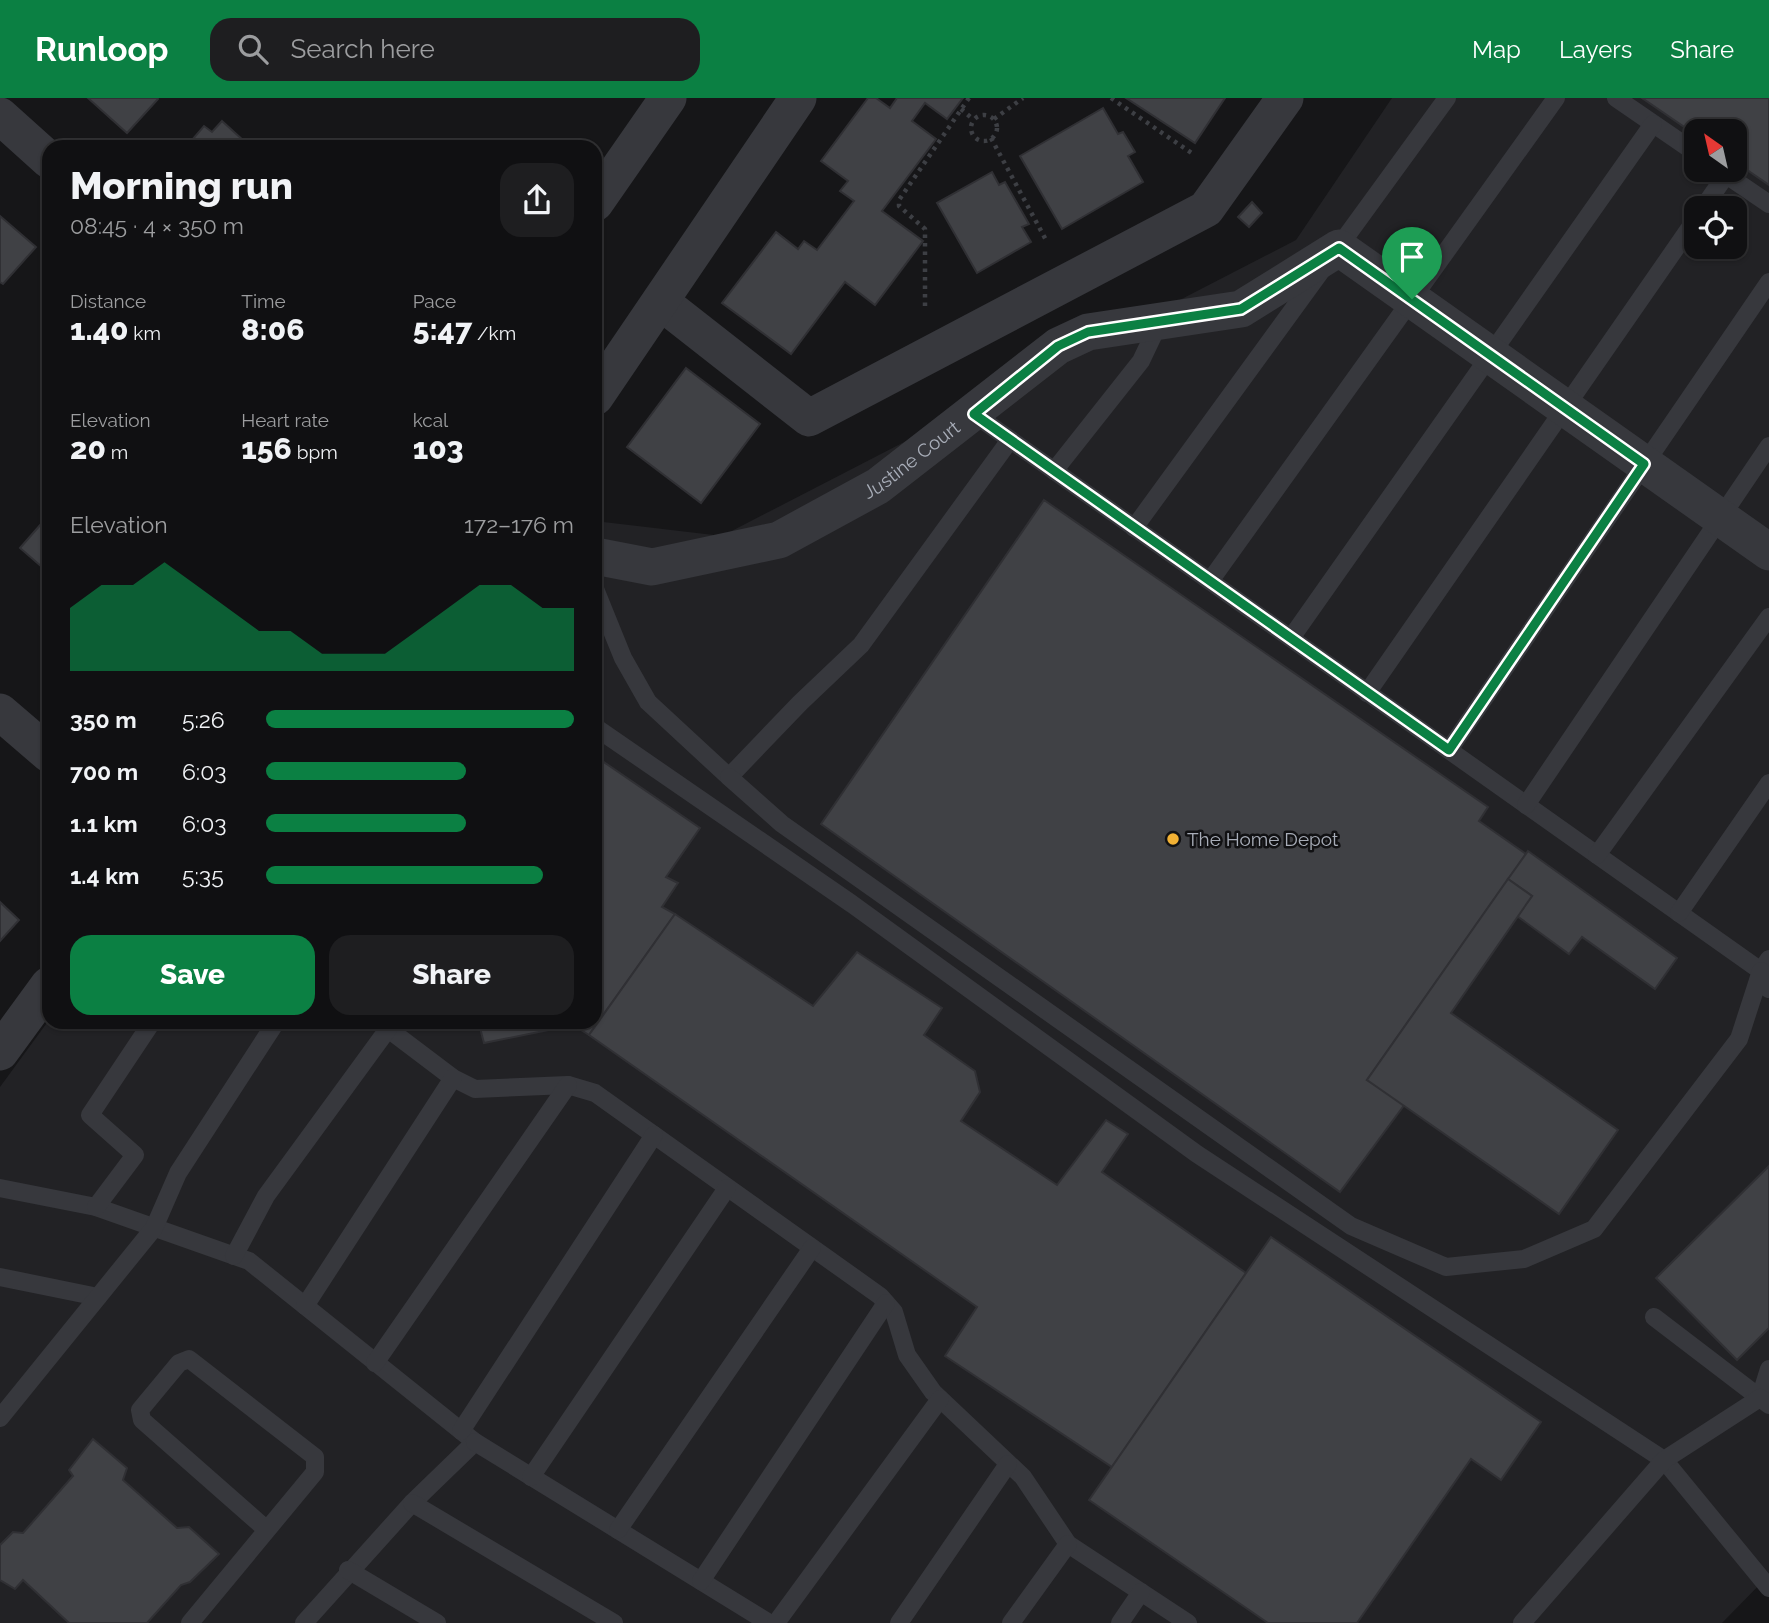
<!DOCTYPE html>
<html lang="en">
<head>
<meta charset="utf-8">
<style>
	:root { --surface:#101012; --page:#1e1e20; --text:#f1f3f6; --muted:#9c9d9f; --line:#303032; --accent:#0b8043 }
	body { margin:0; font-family:Raleway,sans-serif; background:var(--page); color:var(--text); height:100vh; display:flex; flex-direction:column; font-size:26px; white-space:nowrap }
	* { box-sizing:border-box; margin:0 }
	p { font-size:23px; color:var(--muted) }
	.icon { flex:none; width:38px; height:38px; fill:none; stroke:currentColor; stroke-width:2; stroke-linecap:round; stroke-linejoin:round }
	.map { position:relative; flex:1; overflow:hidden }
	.drawer { position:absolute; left:42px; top:42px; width:560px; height:889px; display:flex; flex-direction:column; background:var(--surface); border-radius:21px; box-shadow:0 2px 5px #0004,0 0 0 2px var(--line) }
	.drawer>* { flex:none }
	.needle { width:46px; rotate:326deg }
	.controls { position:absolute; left:1684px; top:21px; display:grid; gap:14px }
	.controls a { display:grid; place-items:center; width:63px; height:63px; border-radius:14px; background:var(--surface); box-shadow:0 2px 5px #0004,0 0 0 2px var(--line); font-size:35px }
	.pin { position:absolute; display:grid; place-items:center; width:60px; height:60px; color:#fff; margin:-72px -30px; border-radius:50% 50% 50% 0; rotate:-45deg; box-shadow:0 0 7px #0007 }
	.pin .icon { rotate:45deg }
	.round { display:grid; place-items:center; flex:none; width:74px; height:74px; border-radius:21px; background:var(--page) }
	.head { display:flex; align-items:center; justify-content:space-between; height:119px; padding:0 28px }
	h1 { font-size:38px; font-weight:800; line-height:52px }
	.metrics { display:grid; grid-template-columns:repeat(3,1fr); gap:10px; height:119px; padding:7px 28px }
	.metrics div { display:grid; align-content:center }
	.metrics b { font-size:30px; font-weight:800 }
	.metrics small { font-size:19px; font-weight:400 }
	.metrics p { font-size:19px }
	.chart { height:196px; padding:14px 28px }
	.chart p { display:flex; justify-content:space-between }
	.chart svg { width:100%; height:126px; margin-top:7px; fill:var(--accent); opacity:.7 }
	.action { display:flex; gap:14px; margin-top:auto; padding:14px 28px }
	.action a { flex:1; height:80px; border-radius:21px; background:var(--accent); color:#fff; font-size:28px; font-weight:800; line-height:80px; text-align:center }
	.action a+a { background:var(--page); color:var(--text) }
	ul { padding:0 28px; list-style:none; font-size:23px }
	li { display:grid; grid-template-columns:112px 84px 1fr; align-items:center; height:52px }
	li i { height:18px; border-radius:9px; background:var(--accent) }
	header { display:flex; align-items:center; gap:42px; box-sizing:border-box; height:98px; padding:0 35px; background:var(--accent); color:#fff }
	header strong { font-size:33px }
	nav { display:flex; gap:38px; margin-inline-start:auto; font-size:24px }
	.search { width:490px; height:63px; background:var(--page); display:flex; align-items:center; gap:18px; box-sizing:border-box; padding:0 24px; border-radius:21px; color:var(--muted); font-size:26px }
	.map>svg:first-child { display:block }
</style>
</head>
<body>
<header>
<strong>Runloop</strong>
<div class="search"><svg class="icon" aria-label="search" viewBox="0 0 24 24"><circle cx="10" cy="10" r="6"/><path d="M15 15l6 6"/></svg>Search here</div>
<nav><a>Map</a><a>Layers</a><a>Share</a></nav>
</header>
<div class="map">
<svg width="1769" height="1525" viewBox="0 0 1769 1525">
	<rect width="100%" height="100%" fill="#161618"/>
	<path fill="#222225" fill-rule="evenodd" d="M1392 0H1769V1477L1722 1525H0V989L49 922 595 924V423L722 438 1296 142ZM1696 33H1734V72H1696ZM1696 110H1734V149H1696Z"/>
	<g fill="#404145" stroke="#303034" stroke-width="2">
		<path d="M88 0H157L158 1 127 35Z"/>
		<path d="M868 0H876L890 10 897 0H963L947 21 925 5 912 23 936 41 882 113 923 143 875 207 845 184 791 256 722 205 776 134 798 151 804 143 817 152 854 103 840 93 848 83 821 63Z"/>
		<path d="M1126 0H1225L1195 45Z"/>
		<path d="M1642 0H1769V87L1734 63V33H1696V37Z"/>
		<path d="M1103 10 1118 36 1123 34 1135 54 1128 58 1143 84 1062 131 1020 58Z"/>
		<path d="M222 23 244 43 238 49H186L204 28 212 34Z"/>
		<path d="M992 74 999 87 1005 84 1029 126 1022 129 1031 144 977 175 937 105Z"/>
		<path d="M1252 104 1262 115 1249 129 1238 119Z"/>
		<path d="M0 118 36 149 3 186 0 184Z"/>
		<path d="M686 270 760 326 701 405 627 349Z"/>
		<path d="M1044 402 1488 709 1479 723 1526 756 1367 982 1405 1006 1340 1094 821 726Z"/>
		<path d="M49 417V475L20 450Z"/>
		<path d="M595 658 700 730 666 779 678 785 662 809 675 816 589 937 573 927 484 945 479 926 475 924H595Z"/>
		<path d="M1528 753 1677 860 1655 891 1582 839 1569 856 1517 818 1532 798 1508 781Z"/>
		<path d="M1508 781 1532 798 1451 915 1618 1032 1559 1116 1367 982Z"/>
		<path d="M0 804 19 822 0 843Z"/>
		<path d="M675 816 813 908 857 854 942 910 924 937 975 973 980 994 961 1023 1057 1087 1106 1022 1128 1036 1102 1074 1246 1175 1112 1369 945 1258 977 1209 589 937Z"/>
		<path d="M1769 1068V1230L1737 1262 1656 1180Z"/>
		<path d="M1271 1139 1541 1324 1501 1382 1471 1361 1357 1525H1268L1089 1402Z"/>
		<path d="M93 1341 127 1370 123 1382 177 1430 189 1429 219 1456 190 1484 181 1487 147 1525H69L23 1482 15 1491 0 1482V1447L13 1434 23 1435 73 1378 69 1372Z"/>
	</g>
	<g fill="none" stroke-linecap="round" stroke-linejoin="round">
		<g stroke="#3d3f44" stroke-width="4.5" stroke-dasharray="3.5 5" stroke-linecap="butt">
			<path d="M1111 0 1193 56"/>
			<path d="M961 11 974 22"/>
			<circle cx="984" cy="30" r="13"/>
			<path d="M994 21 1023 0"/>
			<path d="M991 40 1046 142"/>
			<path d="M925 208V131L899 108V102L969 0"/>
		</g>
		<g stroke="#37383d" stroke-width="18">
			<path d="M1616 0 1696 55"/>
			<path d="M1719 72 1769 106"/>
			<path d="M1703 110 1726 77"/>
			<path d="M974 316 1761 873 1769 861"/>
			<path d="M1054 373 1141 263 1160 223"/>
			<path d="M1134 430 1447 0"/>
			<path d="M1210 483 1556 0"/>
			<path d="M595 491 623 560 648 604 729 679 800 605 861 547 1010 342"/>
			<path d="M1291 540 1653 26"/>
			<path d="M1367 595 1696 121"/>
			<path d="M595 629 852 806 1197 1056 1664 1362 1769 1490"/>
			<path d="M1449 652 1769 184"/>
			<path d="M729 679 782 726 1351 1128 1446 1169 1524 1161 1594 1131 1739 941 1761 873 1769 891"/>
			<path d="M1526 707 1769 348"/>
			<path d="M1597 757 1769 519"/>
			<path d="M1679 815 1769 685"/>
			<path d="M379 924 453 980 475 991 568 987 595 995 880 1198 894 1214 907 1257 933 1294 1023 1379 1068 1446 1188 1525"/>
			<path d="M0 1090 96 1109 249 1163 475 1344 412 1405 304 1525"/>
			<path d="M96 1109 135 1057 90 1017 152 924"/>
			<path d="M234 1158 266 1098 388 931"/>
			<path d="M0 1179 98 1199"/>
			<path d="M305 1208 453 980"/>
			<path d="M1654 1219 1760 1300 1769 1271"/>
			<path d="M375 1265 568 987"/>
			<path d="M0 1320 154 1130 178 1075 276 924"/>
			<path d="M461 1333 654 1037"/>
			<path d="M475 1344 769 1525"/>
			<path d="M531 1379 727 1090"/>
			<path d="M412 1405 614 1525"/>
			<path d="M618 1432 812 1150"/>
			<path d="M348 1472 437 1525"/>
			<path d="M701 1483 886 1205"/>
			<path d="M190 1525 315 1374V1359L189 1261 179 1265 140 1312 142 1322 267 1432"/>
			<path d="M776 1525 940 1301"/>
			<path d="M899 1525 1008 1366"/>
			<path d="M1011 1525 1068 1446"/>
			<path d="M1120 1525 1141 1494"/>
			<path d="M1522 1525 1664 1362 1760 1300 1769 1307"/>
		</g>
		<g stroke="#37383d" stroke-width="37">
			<path d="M0 18 49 62"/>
			<path d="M595 105 668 0"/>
			<path d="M661 204 809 320 1206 111 1285 0"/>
			<path d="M595 299 798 0"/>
			<path id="s1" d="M595 458 652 469 779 442 878 388 1058 248 1088 234 1241 211 1339 150 1769 454"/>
			<path d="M0 614 49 656"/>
			<path d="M0 954 49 887"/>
		</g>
	</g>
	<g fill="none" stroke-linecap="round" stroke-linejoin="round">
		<g stroke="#fff" stroke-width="14">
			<path id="route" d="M1339 150 1644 366 1449 652 974 316 1058 248 1088 234 1241 211Z"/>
		</g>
		<use href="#route" stroke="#0b8043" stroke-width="9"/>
	</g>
	<circle fill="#f2b134" stroke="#111113" stroke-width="2.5" cx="1173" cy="741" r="7"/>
	<g text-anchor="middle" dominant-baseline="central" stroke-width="5" stroke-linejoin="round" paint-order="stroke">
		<g font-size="19" fill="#a8adb8" stroke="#111113">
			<text stroke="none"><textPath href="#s1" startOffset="343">Justine Court</textPath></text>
		</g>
		<g font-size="19" fill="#a8adb8" stroke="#111113" text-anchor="start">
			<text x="1187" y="741">The Home Depot</text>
		</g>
	</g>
</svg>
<div class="controls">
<a><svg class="needle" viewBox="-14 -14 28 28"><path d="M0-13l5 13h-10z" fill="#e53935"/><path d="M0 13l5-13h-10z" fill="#9c9d9f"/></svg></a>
<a><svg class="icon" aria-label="locate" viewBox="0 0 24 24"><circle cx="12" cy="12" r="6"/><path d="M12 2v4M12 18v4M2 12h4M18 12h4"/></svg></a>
</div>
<div class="pin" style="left:1412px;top:201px;background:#1e9e55"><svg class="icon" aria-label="arrive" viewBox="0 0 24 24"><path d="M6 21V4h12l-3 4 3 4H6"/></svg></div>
<section class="drawer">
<div class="head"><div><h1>Morning run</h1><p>08:45 · 4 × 350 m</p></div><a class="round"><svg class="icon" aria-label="share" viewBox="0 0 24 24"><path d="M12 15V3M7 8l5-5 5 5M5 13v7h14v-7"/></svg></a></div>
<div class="metrics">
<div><p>Distance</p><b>1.40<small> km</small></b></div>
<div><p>Time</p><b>8:06</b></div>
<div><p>Pace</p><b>5:47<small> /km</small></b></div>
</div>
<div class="metrics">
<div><p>Elevation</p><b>20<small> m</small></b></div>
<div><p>Heart rate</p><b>156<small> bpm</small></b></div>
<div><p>kcal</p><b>103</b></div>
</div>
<div class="chart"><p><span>Elevation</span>172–176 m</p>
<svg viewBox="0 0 160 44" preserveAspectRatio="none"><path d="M0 44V22L10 14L20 14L30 6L40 14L50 22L60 30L70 30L80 38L90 38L100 38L110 30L120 22L130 14L140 14L150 22L160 22V44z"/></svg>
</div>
<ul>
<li><b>350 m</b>5:26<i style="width:100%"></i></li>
<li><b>700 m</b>6:03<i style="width:65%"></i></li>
<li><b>1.1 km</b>6:03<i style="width:65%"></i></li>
<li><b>1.4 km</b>5:35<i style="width:90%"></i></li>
</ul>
<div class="action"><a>Save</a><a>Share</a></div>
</section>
</div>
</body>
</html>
